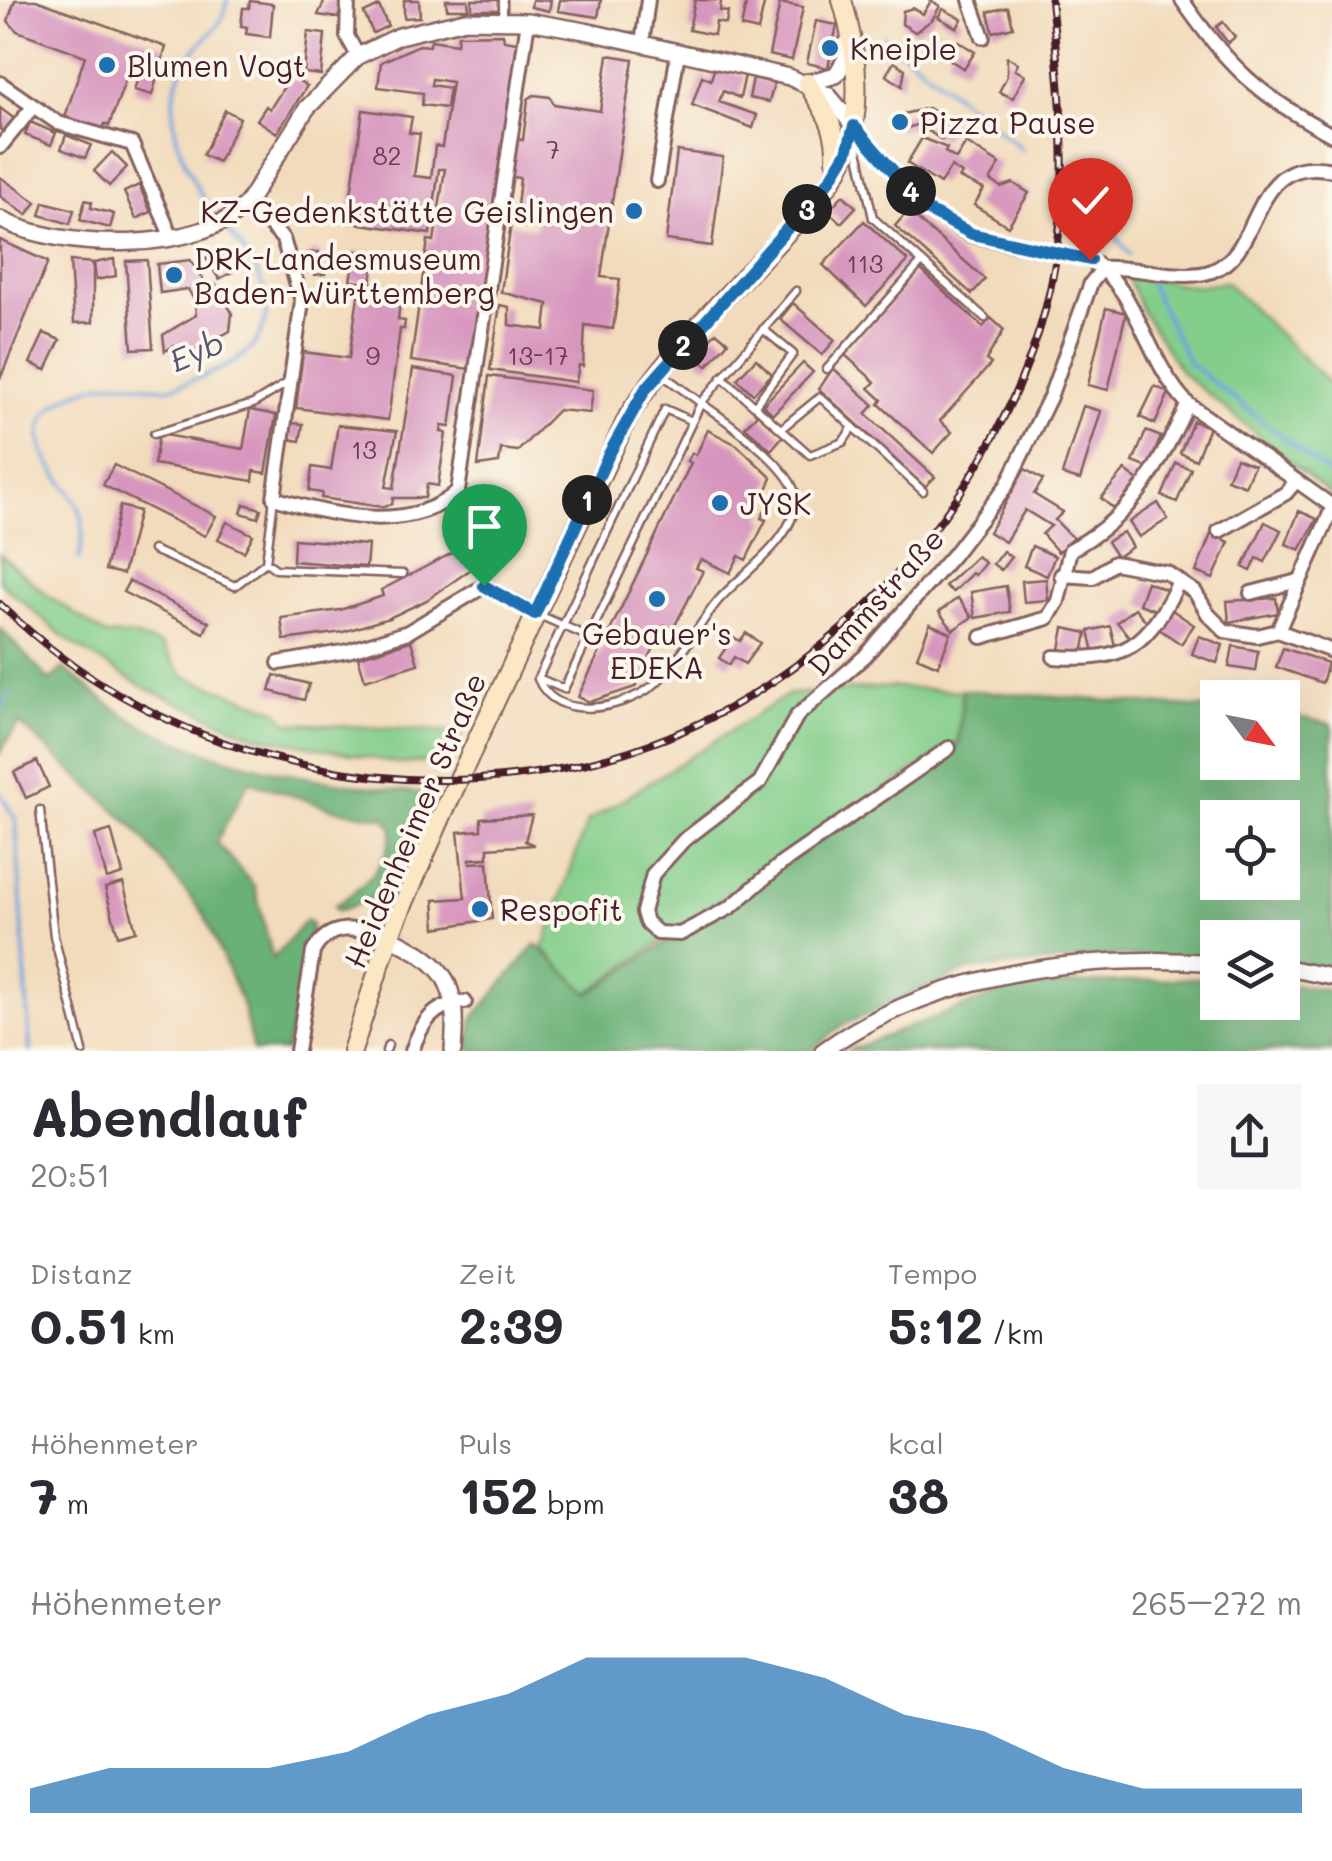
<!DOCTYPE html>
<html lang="de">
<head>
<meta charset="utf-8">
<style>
	:root { --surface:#fff; --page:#f7f7f7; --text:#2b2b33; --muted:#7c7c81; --accent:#1f6fb2 }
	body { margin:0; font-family:Mali,sans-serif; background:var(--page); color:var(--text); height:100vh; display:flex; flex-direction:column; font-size:38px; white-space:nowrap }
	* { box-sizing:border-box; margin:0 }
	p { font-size:32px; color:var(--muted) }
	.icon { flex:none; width:55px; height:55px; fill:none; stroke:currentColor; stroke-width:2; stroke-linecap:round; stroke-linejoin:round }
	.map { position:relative; height:1051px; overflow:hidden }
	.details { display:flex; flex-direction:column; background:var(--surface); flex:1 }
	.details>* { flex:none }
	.needle { width:65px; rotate:122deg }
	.tools { position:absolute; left:1200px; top:680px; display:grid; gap:20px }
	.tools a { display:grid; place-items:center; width:100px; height:100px; border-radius:0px; background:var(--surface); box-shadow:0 10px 40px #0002; font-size:50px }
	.pin { position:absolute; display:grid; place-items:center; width:85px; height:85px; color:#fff; margin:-102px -42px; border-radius:50% 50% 50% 0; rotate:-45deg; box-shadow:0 0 10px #0007 }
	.pin .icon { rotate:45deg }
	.km { position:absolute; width:50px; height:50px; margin:-25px; border-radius:50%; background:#222; color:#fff; font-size:28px; line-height:50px; text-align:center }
	.round { display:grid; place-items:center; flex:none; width:105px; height:105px; border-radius:0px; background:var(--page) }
	.overview { display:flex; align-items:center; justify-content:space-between; height:170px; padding:0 30px }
	h1 { font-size:55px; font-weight:700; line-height:75px }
	.stats { display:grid; grid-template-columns:repeat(3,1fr); gap:15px; height:170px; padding:10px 30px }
	.stats div { display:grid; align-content:center }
	.stats b { font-size:50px; font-weight:700 }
	.stats small { font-size:28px; font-weight:400 }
	.stats p { font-size:28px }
	.chart { height:280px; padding:20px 30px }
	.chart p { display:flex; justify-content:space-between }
	.chart svg { width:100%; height:180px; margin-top:10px; fill:var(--accent); opacity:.7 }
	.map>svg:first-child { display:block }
</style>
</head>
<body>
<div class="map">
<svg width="1332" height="1051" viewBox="0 0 1332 1051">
	<rect width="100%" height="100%" fill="#fbf7ec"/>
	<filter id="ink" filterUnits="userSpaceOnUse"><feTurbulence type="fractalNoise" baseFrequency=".01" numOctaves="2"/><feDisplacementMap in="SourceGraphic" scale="20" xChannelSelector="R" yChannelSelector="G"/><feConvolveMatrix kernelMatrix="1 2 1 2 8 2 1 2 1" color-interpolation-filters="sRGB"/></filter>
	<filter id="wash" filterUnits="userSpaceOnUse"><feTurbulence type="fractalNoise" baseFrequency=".0048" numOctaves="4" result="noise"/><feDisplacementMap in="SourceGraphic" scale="40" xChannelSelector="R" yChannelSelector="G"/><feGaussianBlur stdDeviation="2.25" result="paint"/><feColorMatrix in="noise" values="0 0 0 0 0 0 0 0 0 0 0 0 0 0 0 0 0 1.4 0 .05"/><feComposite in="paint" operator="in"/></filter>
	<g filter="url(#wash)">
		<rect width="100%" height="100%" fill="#f2dbbc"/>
		<g fill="#84ce8b" stroke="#67765b" stroke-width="2.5">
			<path d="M1126 274 1195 286 1226 282 1332 386V496L1182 373 1143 313Z"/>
			<path d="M0 554 46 594 107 636 130 635 162 645 183 676 277 710 289 723 462 732 450 760 403 764 252 735 145 688 97 659 66 639 0 582Z"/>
			<path d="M891 687 962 691 958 742 768 866 588 993 543 949 587 822 789 694Z"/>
		</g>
		<g fill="#6bb177" stroke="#5a6851" stroke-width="2.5" fill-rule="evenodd">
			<path d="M0 628 50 681 63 668C89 688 114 711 144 726 233 771 336 784 434 794L389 887 366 901 337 911 334 906C366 886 387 866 393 829L385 818 334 809 249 781 216 842 255 887 273 959 306 920 312 924 286 1051H253L243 1006 204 914 133 826 19 723 0 753Z"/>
			<path d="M963 690 1217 709 1218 762H1282L1283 714 1332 724V971L1283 961 1282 938H1218L1217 959 1111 956 968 970 841 1026 811 1051H469L473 1019 536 944 589 994 909 781 959 743ZM1218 818H1282V882H1218Z"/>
			<path d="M1216 977 1218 1002H1282L1283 984 1332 990V1051H846L1016 987Z"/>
		</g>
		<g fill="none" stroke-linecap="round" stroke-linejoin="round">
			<g stroke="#70a2db" stroke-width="4">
				<path d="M884 36 1022 149"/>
				<path d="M1098 214 1129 254"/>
				<path d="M215 218C183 168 151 104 194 51 208 33 225 26 227 0"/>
				<path d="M1147 278 1189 363 1332 476"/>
				<path d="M79 559C82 542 86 522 78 506 64 476 22 448 49 411 62 395 99 383 119 382 134 382 150 389 165 388 179 387 195 379 209 374 294 341 272 277 222 225"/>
				<path d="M0 710 9 693"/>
				<path d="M0 793 16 820 30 1051"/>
			</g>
		</g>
		<g id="blocks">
			<g fill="#d796be">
				<path d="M15 0H36L166 47 152 95 134 90 145 57 135 53 109 126 105 124 101 133 64 120 85 56 17 31 8 21Z"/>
				<path d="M325 0H342L339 18 318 15Z"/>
				<path d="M404 0H419L420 17 404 18Z"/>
				<path d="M446 0H468L469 9H447Z"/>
				<rect x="472" y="0" width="27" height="10"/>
				<path d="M532 0H551L549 11 531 7Z"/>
				<path d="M560 0H601L598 17 558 11Z"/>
				<path d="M695 0H721L720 11 728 12 726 24 716 22 714 35 689 30Z"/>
				<path d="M747 0H765L758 31 741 27Z"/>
				<path d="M250 1 273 4 270 37 246 34 247 27 241 26 243 8H249Z"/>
				<path d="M931 1 940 6 932 20 915 32 902 24 903 11 913 8 923 14Z"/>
				<path d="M780 3 803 7 792 60 769 55Z"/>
				<path d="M379 6 388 26 373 33 364 13Z"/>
				<path d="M1008 7 1013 27 993 32 988 12Z"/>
				<path d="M943 9 962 19 957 28 938 17Z"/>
				<path d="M816 21 837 25 828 68 807 63Z"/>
				<path d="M1223 22 1235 37 1228 43 1216 27Z"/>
				<path d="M308 32 325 34 321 75 304 73Z"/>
				<path d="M503 34 504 40 517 42 505 138 523 140 528 99 534 95 550 97 554 104 600 111 608 55 633 59 601 277 620 279 613 329 585 325 583 366 579 365 576 382 490 370 500 305 509 307V325L545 330 548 304 501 292 511 224 536 228 537 219 516 216 520 178 500 175 470 369 411 361 428 240 434 241 445 169H439L430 234 347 222 363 110 412 117 409 133 420 134 414 176 431 178 435 146 442 147 452 82 432 79 431 85 449 88 446 108 422 105 423 93 378 87 381 62 419 45 430 46 431 40 457 44 458 35Z"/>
				<path d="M958 41 975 52 964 69 947 58Z"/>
				<path d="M1007 57 1018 63 1015 70 1025 75 1013 98 999 92 1007 76Z"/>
				<path d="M894 62 905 69 902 86 886 75Z"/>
				<path d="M714 69 745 75 740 98 723 91 719 102 757 115 753 128 692 105 702 76 711 80Z"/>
				<path d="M291 76 307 86 277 133 257 120 266 106 270 109Z"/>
				<path d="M753 78 774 83 769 102 749 98Z"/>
				<path d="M0 108 16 120 6 133 0 129Z"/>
				<path d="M928 108 952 123 942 140 927 130 930 125 925 122 898 131 895 116Z"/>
				<path d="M225 110 240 118 218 162 203 155Z"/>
				<path d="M30 122 56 133 51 145 25 135Z"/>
				<path d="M66 135 91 145 85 158 61 149Z"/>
				<path d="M922 138 947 148 945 152 956 159 966 143 1000 164 990 180 1001 187 1013 183 1029 193 1008 226 974 205 984 189 959 178 962 174 951 167 940 184 907 163Z"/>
				<path d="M677 151 723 157 712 246 666 240Z"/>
				<path d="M112 152 127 167 109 186 94 171Z"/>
				<path d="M0 177 36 202 27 215 0 196Z"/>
				<path d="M139 185 151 212 136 219 124 192Z"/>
				<path d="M843 195 856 207 841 223 828 211Z"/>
				<path d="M85 200 92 202 91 208 114 214 110 228 80 220Z"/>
				<path d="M44 202 74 210 70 224 40 215Z"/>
				<path d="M908 211 985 279 972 294 895 226Z"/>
				<path d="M864 221 908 261 866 306 823 265Z"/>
				<path d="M0 240 48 262 0 379Z"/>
				<path d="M219 250 232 272 219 279 206 258Z"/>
				<path d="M355 251 375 253 371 283 350 281Z"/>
				<path d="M319 252 325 274 315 275 308 253Z"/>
				<path d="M114 259 116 276 96 280 94 263Z"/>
				<path d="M147 260 153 348 132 349 126 261Z"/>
				<path d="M190 260 208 287 216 285 232 313 230 331 184 356 174 346 165 351 163 335 196 315 195 302 188 289 160 293 157 264Z"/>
				<path d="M70 261 93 263V322L74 323Z"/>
				<path d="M920 269 983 327 991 318 1004 330 986 360 991 364 940 421 952 432 933 453 879 404 882 400 869 388 875 382 844 354Z"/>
				<path d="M358 296 400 301 398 320 405 321 404 329H400L388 420 296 408 303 352 349 358Z"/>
				<path d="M793 303 835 340 822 355 780 319Z"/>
				<path d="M1106 308 1126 313 1108 390 1088 385Z"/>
				<path d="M716 332 728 342 707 366 695 356Z"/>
				<path d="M44 333 60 340 46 370 30 363Z"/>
				<path d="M756 359 772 374 753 394 737 379Z"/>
				<path d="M803 363 813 372 773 414 763 405Z"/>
				<path d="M833 368 874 405 866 414 935 477 925 487 819 389Z"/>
				<path d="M413 369 457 376 450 427 442 426 441 432 446 433 438 486 427 484 425 498H393L392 504 383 507 321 498 322 493 309 491 312 467 331 470 338 425 397 431 386 487 394 488Z"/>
				<path d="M489 376 593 390 590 413 558 410 518 451 501 449 499 463 478 466Z"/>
				<path d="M1155 386 1169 393 1155 424 1140 417Z"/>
				<path d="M1083 406 1101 411 1080 480 1062 475Z"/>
				<path d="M250 410 276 415 266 473 254 471 253 481 154 464 159 434 243 449Z"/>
				<path d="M757 414 783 436 771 450 745 427Z"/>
				<path d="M1193 421 1209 427 1196 460 1180 453Z"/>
				<path d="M292 423 303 424 300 441 289 439Z"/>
				<path d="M708 430 737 445 772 478 763 498 770 501 761 518 766 520 746 560 739 556 730 573 701 559 696 568 703 571 673 629 665 625 635 687 590 702 578 697 691 463 687 461 692 453 696 455Z"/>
				<path d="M1146 431 1161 437 1148 468 1133 462Z"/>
				<path d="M1236 458 1254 465 1245 486 1227 479Z"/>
				<path d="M1176 463 1191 469 1177 502 1162 496Z"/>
				<path d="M114 465 216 516 205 536 103 485Z"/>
				<path d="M1025 469 1043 480 1034 494 1063 512 1055 520 1073 538 1058 552 1042 534 1051 526 1025 510 1005 542 989 532Z"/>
				<path d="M1125 470 1138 481 1114 509 1101 498Z"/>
				<path d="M1158 503 1168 519 1139 537 1129 522Z"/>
				<path d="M244 504 261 509 258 518 241 513Z"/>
				<path d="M120 506 139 511 123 574 105 570Z"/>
				<path d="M1299 511 1317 519 1300 550 1286 544Z"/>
				<path d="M227 522 253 535 244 552 218 539Z"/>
				<path d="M1265 522 1281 530 1265 562 1257 558 1251 571 1243 567Z"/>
				<path d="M1123 532 1132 547 1117 557 1107 542Z"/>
				<path d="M1211 534 1229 542 1213 579 1196 572Z"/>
				<path d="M481 538 494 553 427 600 389 618 343 632 284 640 281 618 340 610 383 596 381 590Z"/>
				<path d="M294 539 368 545 366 567 293 561Z"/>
				<path d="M1032 546 1055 556 1047 576 1024 566Z"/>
				<path d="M1003 551 1011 557 1001 570 993 564Z"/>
				<path d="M977 556 985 563 975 575 972 573 953 592 945 586Z"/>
				<path d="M1046 579 1048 600 1024 602 1022 581Z"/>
				<path d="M129 581 209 622 204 633 123 592Z"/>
				<path d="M1147 582 1167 590 1158 611 1139 604Z"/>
				<path d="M1006 586 1010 612 975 618 971 592Z"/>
				<path d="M958 598 972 617 953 630 939 612Z"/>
				<path d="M1276 598 1278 613 1229 622 1227 601Z"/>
				<path d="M1135 608 1149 625 1131 639 1117 622Z"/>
				<path d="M1172 610 1194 625 1181 644 1159 629Z"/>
				<path d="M930 624 951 633 938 666 917 657Z"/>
				<path d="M1110 626 1115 646 1094 652 1089 631Z"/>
				<path d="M1064 628 1087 633 1083 654 1060 649Z"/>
				<path d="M746 633 760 643 745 664 734 657 729 665 719 658 733 637 740 641Z"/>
				<path d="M1199 636 1223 645 1217 663 1192 654Z"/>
				<path d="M411 641 418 664 365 680 358 657Z"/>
				<path d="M1233 646 1258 651 1255 671 1229 667Z"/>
				<path d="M1283 648 1328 663 1322 683 1276 667Z"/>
				<path d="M274 675 309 684 304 700 270 691Z"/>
				<path d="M37 761 49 787 26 798 14 772Z"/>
				<path d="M532 815 525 841 534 845 488 848V858L470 859V863L488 862 492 919 436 928 434 900 465 898 458 832 481 830V818Z"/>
				<path d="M111 830 123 874 107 879 95 835Z"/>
				<path d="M123 883 136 931 118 936 105 888Z"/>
			</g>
		</g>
	</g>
	<g filter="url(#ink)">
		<use href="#blocks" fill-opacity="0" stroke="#85615e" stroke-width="2.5"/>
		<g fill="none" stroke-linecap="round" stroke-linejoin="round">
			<g stroke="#85615e" stroke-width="11">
				<g id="service">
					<path d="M503 18V0"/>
					<path d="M856 141 873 218 985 318"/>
					<path d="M827 369 922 262"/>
					<path d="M663 375 701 403 564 689 538 678 665 409 692 421"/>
					<path d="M722 377 810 455 843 442 853 427"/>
					<path d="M755 405 793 354 763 329"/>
					<path d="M782 428 820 397 923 491"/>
					<path d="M154 434 253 404 287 383"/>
					<path d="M274 498 266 562 276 569 403 574"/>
					<path d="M153 550 235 586 266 562"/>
					<path d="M539 615 589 637"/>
					<path d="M538 679C556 722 619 710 651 687 673 671 699 624 717 602 742 572 793 543 796 500 798 471 723 418 701 403L796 291"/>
					<path d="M40 810 54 936 83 1051"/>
					<path d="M386 1051 388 1045"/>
				</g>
			</g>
			<g stroke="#85615e" stroke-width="18">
				<g id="minor">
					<path d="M348 0 347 36 358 56"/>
					<path d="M970 0 983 37"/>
					<path d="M1182 0C1228 67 1261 97 1332 135"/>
					<path d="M642 44 648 0"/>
					<path d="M0 83 58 123 132 144 171 236"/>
					<path d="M854 126 927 210 971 235 1090 260C1139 289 1145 360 1188 404L1332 506"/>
					<path d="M0 147 33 107"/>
					<path d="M657 181 678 52"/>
					<path d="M248 202 283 239 302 301 274 498C328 515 411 535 458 491L528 21"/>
					<path d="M1103 268C1137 266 1183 282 1212 271 1265 251 1249 152 1332 170"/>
					<path d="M1219 531 1286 493 1296 481"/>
					<path d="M1061 575 1093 577 1114 563 1167 573 1195 592 1208 614 1225 631 1257 636 1278 631 1332 651"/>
					<path d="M1251 593 1298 581"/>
					<path d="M1278 631 1332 509"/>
					<path d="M982 637 1048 618 1058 601 1070 550C1136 515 1157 467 1188 404"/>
					<path d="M1054 657C1126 662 1148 646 1179 581"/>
					<path d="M279 663 348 651 408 632 484 586 535 613"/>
					<path d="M949 748 781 864 731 907 680 934 658 933 646 922 643 912 653 874 683 841 760 782 797 716 865 656 953 555 1007 485 1050 397 1091 283 1103 268"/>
					<path d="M297 1051 313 952C330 920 358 929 389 937"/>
					<path d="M412 1051C421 1023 434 1004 465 1002"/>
				</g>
			</g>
			<g stroke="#85615e" stroke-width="20">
				<g id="tertiary">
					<path d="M807 83 836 75 847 57V43"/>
					<path d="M0 219C58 251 203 255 248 202L307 108 358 56 399 36 465 20 528 21 585 31 789 77 828 95 854 126"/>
					<path d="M389 937C450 966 458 985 453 1051"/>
					<path d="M1282 967 1332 977"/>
					<path d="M823 1051C933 972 1085 953 1218 963"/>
				</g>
			</g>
			<g stroke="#85615e" stroke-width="22">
				<g id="secondary">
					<path d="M807 83C824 110 838 127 836 161"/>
					<path d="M352 1051 389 937 443 813 629 415C669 352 723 300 773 247 799 219 835 187 847 150 864 102 856 48 842 0"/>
				</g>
			</g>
			<use href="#service" stroke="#fff" stroke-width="6"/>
			<use href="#minor" stroke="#fff" stroke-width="12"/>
			<use href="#tertiary" stroke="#fff" stroke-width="15"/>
			<use href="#secondary" stroke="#fbe7c3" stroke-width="18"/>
			<g stroke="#4a1f2b" stroke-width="8">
				<path id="rail" d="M0 604C166 768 431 824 650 744 832 678 980 513 1039 331 1074 221 1063 112 1051 0"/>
			</g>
			<use href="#rail" stroke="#fbf7ec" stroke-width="4" stroke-dasharray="11" stroke-linecap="butt"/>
		</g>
	</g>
	<g fill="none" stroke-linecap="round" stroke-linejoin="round" filter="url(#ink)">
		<g stroke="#fff" stroke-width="20">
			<path id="route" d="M484 586 535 614 609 454 645 390 830 180 847 152 854 126 927 210 972 234 1090 260"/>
		</g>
		<use href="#route" stroke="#1f6fb2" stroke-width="12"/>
	</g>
	<g fill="#1f6fb2" stroke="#fbf7ec" stroke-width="4">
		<circle cx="830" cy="48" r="10"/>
		<circle cx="107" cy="65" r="10"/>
		<circle cx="900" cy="122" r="10"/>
		<circle cx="634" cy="211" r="10"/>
		<circle cx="174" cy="275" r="10"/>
		<circle cx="720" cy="503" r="10"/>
		<circle cx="657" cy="599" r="10"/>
		<circle cx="480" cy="909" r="10"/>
	</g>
	<g text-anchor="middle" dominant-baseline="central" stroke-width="8" stroke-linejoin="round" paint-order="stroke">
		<g font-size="25" fill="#6d3d50">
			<text x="553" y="149">7</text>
			<text x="387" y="155">82</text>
			<text x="865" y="263">113</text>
			<text x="373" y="355">9</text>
			<text x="538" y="355">13-17</text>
			<text x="364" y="449">13</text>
		</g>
		<g font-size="30" fill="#4a1f2b" stroke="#fbf7ec" text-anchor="start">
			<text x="850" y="48">Kneiple</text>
			<text x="127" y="65">Blumen Vogt</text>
			<text x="920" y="122">Pizza Pause</text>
			<text x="614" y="211" text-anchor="end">KZ-Gedenkstätte Geislingen</text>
			<text x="194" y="258">DRK-Landesmuseum<tspan x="194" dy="34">Baden-Württemberg</tspan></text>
			<text x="740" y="503">JYSK</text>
			<text x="657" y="633" text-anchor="middle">Gebauer's<tspan x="657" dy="34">EDEKA</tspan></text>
			<text x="500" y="909">Respofit</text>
		</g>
		<g font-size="30" fill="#4a1f2b" stroke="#fbf7ec">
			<text transform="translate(875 601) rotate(-48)">Dammstraße</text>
			<text transform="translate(414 820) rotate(-67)">Heidenheimer Straße</text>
		</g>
		<g font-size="32" font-style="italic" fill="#595371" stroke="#fbf7ec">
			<text transform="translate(196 350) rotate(-24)">Eyb</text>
		</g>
	</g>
</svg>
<div class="tools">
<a><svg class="needle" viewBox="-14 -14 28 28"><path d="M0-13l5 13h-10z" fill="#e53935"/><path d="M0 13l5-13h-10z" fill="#7c7c81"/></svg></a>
<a><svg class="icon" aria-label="locate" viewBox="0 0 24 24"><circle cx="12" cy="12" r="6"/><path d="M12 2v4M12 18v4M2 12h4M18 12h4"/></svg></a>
<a><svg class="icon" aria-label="layers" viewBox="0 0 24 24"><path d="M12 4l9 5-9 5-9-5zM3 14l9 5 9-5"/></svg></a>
</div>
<div class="pin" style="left:484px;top:586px;background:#1e9e55"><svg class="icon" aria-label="arrive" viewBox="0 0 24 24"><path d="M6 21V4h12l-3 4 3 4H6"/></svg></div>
<div class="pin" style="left:1090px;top:260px;background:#d93025"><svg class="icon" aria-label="check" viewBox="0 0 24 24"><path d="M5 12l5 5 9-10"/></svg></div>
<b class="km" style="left:587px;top:500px">1</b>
<b class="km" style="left:683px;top:345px">2</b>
<b class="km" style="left:807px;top:209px">3</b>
<b class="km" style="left:911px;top:191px">4</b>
</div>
<section class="details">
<div class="overview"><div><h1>Abendlauf</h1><p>20:51</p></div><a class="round"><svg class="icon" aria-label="share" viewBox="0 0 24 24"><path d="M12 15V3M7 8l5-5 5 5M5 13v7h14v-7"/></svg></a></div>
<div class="stats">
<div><p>Distanz</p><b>0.51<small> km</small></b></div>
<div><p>Zeit</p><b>2:39</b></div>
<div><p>Tempo</p><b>5:12<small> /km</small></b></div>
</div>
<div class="stats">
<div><p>Höhenmeter</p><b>7<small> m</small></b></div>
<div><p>Puls</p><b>152<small> bpm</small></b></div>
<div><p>kcal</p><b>38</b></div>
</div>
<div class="chart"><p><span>Höhenmeter</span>265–272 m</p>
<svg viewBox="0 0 160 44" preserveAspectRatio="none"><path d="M0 44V38L10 33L20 33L30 33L40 29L50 20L60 15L70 6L80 6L90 6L100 11L110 20L120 24L130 33L140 38L150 38L160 38V44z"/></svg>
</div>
</section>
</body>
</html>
